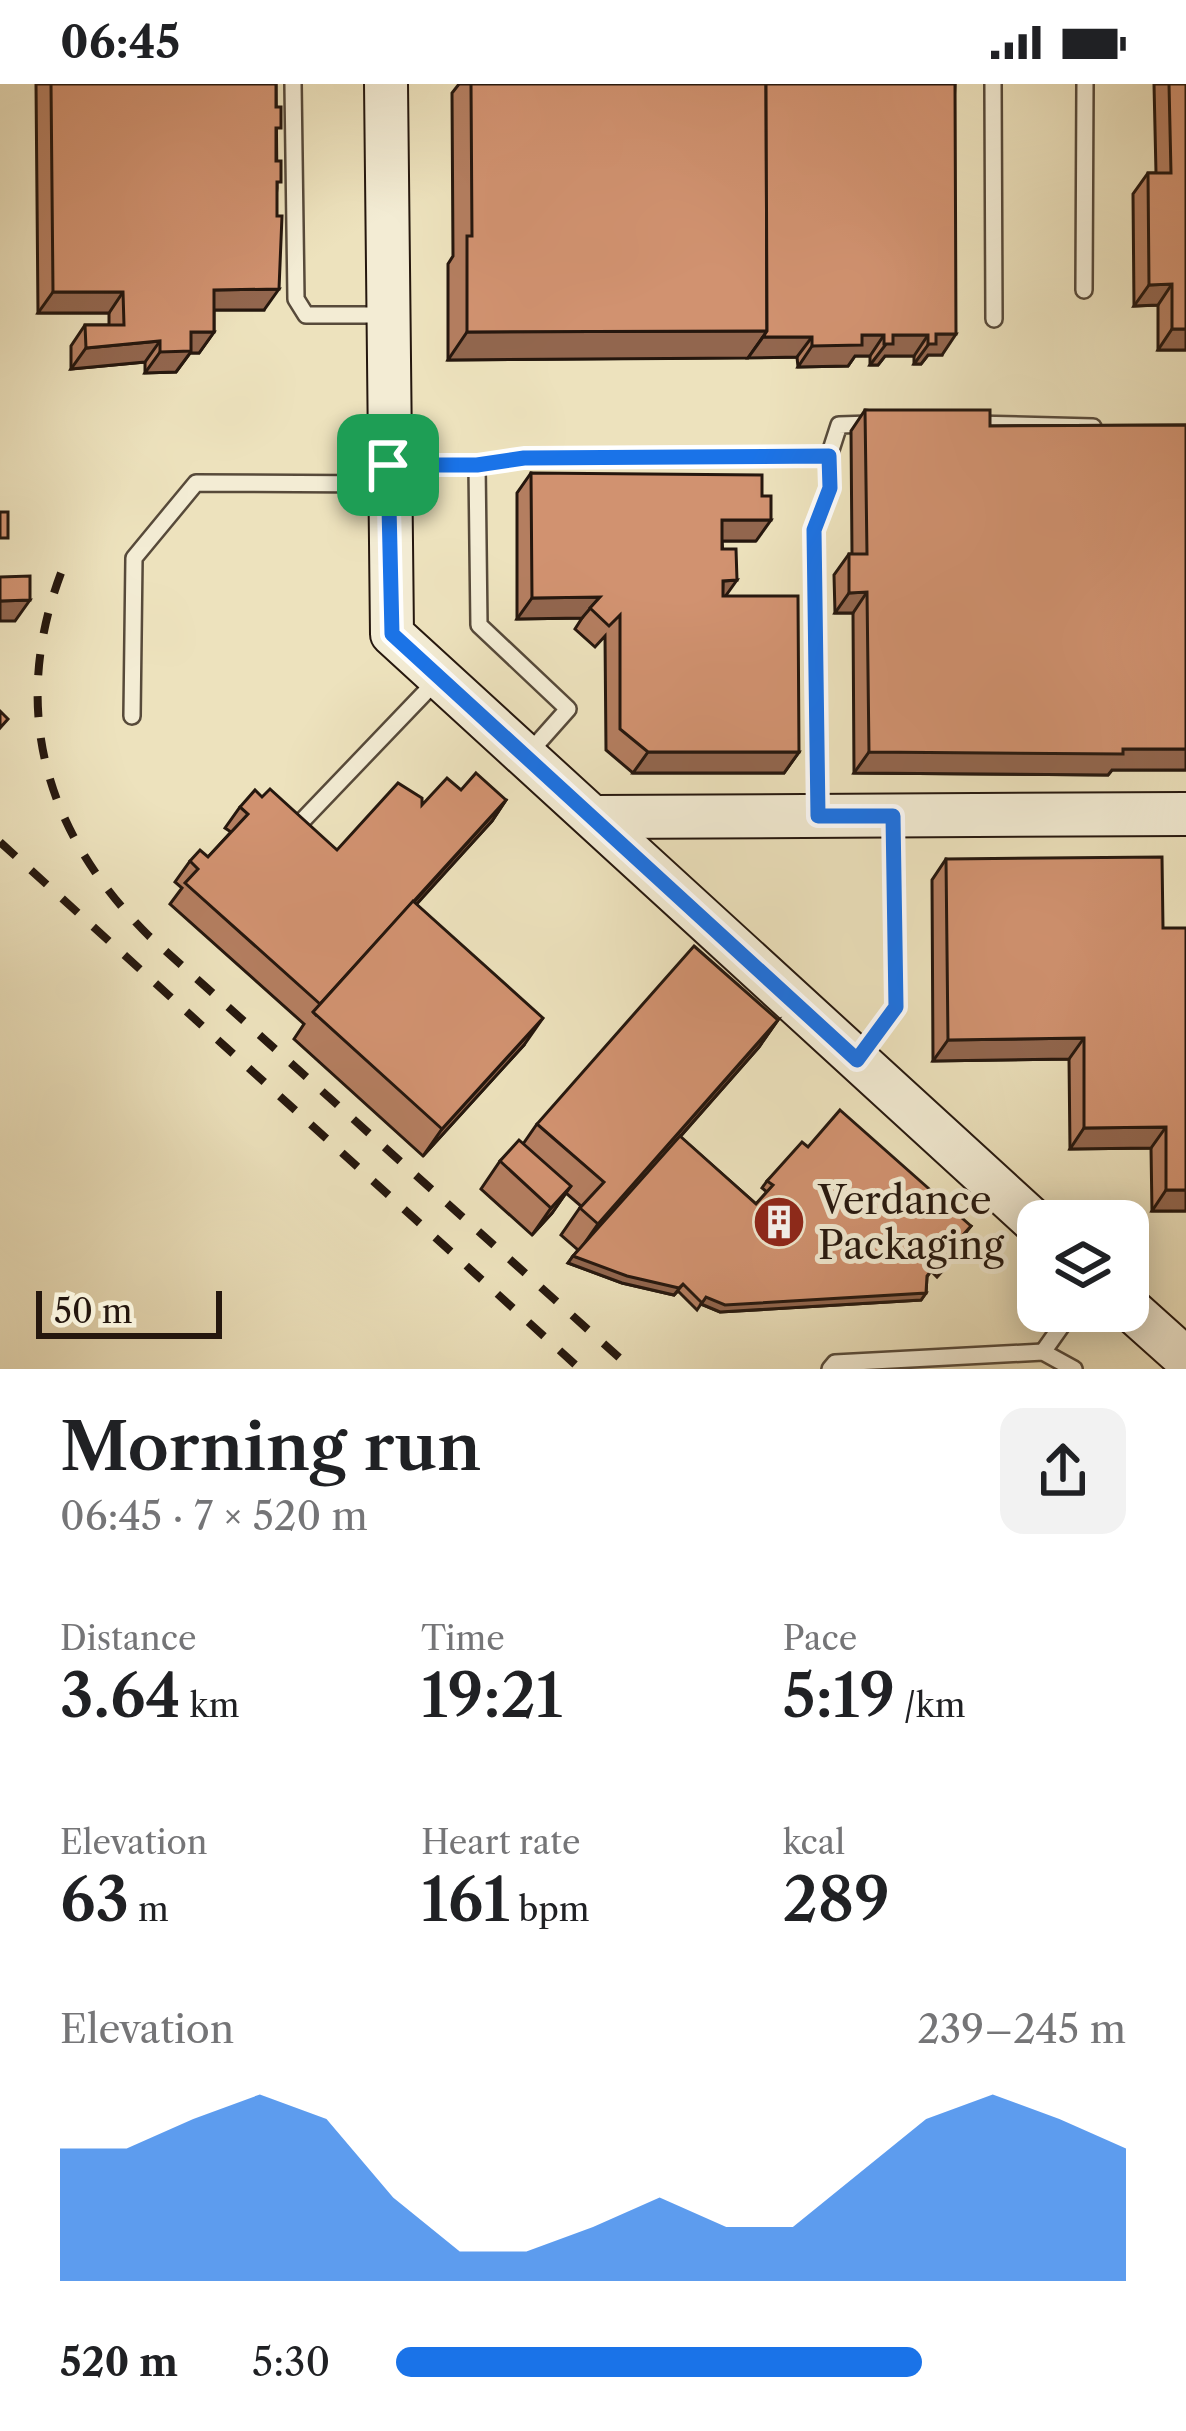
<!DOCTYPE html>
<html lang="en">
<head>
<meta charset="utf-8">
<style>
	:root { --surface:#fff; --page:#f2f2f2; --text:#202124; --muted:#757577; --accent:#1a73e8 }
	body { margin:0; font-family:"Libre Caslon Text",serif; background:var(--page); color:var(--text); height:100vh; display:flex; flex-direction:column; font-size:45px; white-space:nowrap }
	* { box-sizing:border-box; margin:0 }
	p { font-size:39px; color:var(--muted) }
	.icon { flex:none; width:66px; height:66px; fill:none; stroke:currentColor; stroke-width:2; stroke-linecap:round; stroke-linejoin:round }
	.map { position:relative; height:1285px; overflow:hidden }
	.panel { display:flex; flex-direction:column; background:var(--surface); flex:1 }
	.panel>* { flex:none }
	.tools { position:absolute; left:1017px; top:1116px; display:grid; gap:24px }
	.tools a { display:grid; place-items:center; width:132px; height:132px; border-radius:24px; background:var(--surface); box-shadow:0 6px 30px #0003; font-size:60px }
	.scale { position:absolute; left:36px; bottom:30px; width:186px; box-sizing:border-box; padding-left:12px; border:6px solid #25170e; border-top:0; font-size:33px; line-height:42px; white-space:nowrap; color:#25170e; -webkit-text-stroke:9px #f3ecd4; paint-order:stroke }
	.pin { position:absolute; display:grid; place-items:center; width:102px; height:102px; color:#fff; margin:-51px; border-radius:24px; box-shadow:0 6px 18px #0006 }
	.round { display:grid; place-items:center; flex:none; width:126px; height:126px; border-radius:24px; background:var(--page) }
	.overview { display:flex; align-items:center; justify-content:space-between; height:204px; padding:0 60px }
	h1 { font-size:66px; font-weight:600; line-height:90px }
	.figures { display:grid; grid-template-columns:repeat(3,1fr); gap:18px; height:204px; padding:12px 60px }
	.figures div { display:grid; align-content:center }
	.figures b { font-size:60px; font-weight:600 }
	.figures small { font-size:33px; font-weight:400 }
	.figures p { font-size:33px }
	.chart { height:336px; padding:24px 60px }
	.chart p { display:flex; justify-content:space-between }
	.chart svg { width:100%; height:216px; margin-top:12px; fill:var(--accent); opacity:.7 }
	ul { padding:0 60px; list-style:none; font-size:39px }
	li { display:grid; grid-template-columns:192px 144px 1fr; align-items:center; height:90px }
	li i { height:30px; border-radius:15px; background:var(--accent) }
	.status { display:flex; justify-content:space-between; align-items:center; height:84px; padding:0 60px; background:var(--surface); direction:ltr }
	.status svg { height:33px; fill:currentColor }
	.map>svg:first-child { display:block }
</style>
</head>
<body>
<div class="status"><b>06:45</b><svg viewBox="0 0 49 12"><path d="M0 12V9h3v3zM5 12V6h3v6zM10 12V3h3v9zM15 12V0h3v12zM26 1h20v11H26zM47 4h2v5h-2z"/></svg></div>
<div class="map">
<svg width="1186" height="1285" viewBox="0 0 1186 1285">
	<rect width="100%" height="100%" fill="#ede2bd"/>
	<filter id="stains"><feTurbulence type="fractalNoise" baseFrequency=".00167" numOctaves="4"/><feColorMatrix values="0 0 0 0 .2 0 0 0 0 .09 0 0 0 0 .02 0 0 0 .5 -.17"/></filter>
	<radialGradient id="worn" r=".72"><stop offset=".6" stop-color="#630" stop-opacity="0"/><stop offset="1" stop-color="#630" stop-opacity=".3"/></radialGradient>
	<g fill="none" stroke-linecap="round" stroke-linejoin="round">
		<g stroke="#574a3a" stroke-width="20">
			<g id="lane">
				<path d="M293 0 296 215 306 231H383"/>
				<path d="M993 0 994 235"/>
				<path d="M1084 206 1085 0"/>
				<path d="M973 340 1093 343"/>
				<path d="M829 372 839 341 871 340"/>
				<path d="M394 381H477L479 541 568 625 528 670"/>
				<path d="M477 381 523 374 829 372 830 404 814 446 818 729"/>
				<path d="M132 632 134 474 196 399 385 400"/>
				<path d="M304 735 438 595"/>
				<path d="M859 973 895 923 893 733"/>
				<path d="M1043 1268 1072 1227"/>
				<path d="M830 1285 835 1279 1043 1268 1074 1285"/>
			</g>
		</g>
		<g stroke="#25170e" stroke-width="46">
			<g id="secondary">
				<path d="M386 0 392 550 1038 1141"/>
				<path d="M596 733 1186 730"/>
				<path d="M1128 1223 1186 1275"/>
			</g>
		</g>
		<use href="#lane" stroke="#f3ecd4" stroke-width="15"/>
		<use href="#secondary" stroke="#f3ecd4" stroke-width="42"/>
		<g stroke="#25170e" stroke-width="8" stroke-dasharray="21 21" stroke-linecap="butt">
			<path d="M61 489C9 627 46 750 149 852L632 1285"/>
			<path d="M0 758 580 1285"/>
		</g>
	</g>
	<g fill="#b47e60" stroke="#25170e" stroke-width="3">
		<path d="M36 0H276L277 104 264 226H214V248L199 269H190L176 288 145 289V278L71 285V262L85 241H109V229H38Z"/>
		<path d="M459 0H955L942 271H928L921 280H914V272H885L878 281H870V272H855L848 282 798 283 797 273 448 276V180L453 172 452 9Z"/>
		<path d="M1154 0H1186V266H1158V221L1134 222 1133 110 1148 89H1156Z"/>
		<path d="M865 326 990 342 1186 341V686H1112L1108 691 854 689 853 529H835L834 491 849 470H852L851 347Z"/>
		<path d="M531 389 756 457H722L726 512 799 668 784 689H633L606 666 605 552 595 563 575 545 582 534 517 535V409Z"/>
		<path d="M461 706 506 716 492 737 416 820 524 961 423 1072 294 955 304 940 170 820 182 804 175 798 190 777 208 773 231 748 225 744 240 723 262 713 337 766 422 721Z"/>
		<path d="M946 775 1163 844 1186 1127H1152L1151 1064 1070 1065 1069 975 933 977 932 796Z"/>
		<path d="M778 936 759 963 680 1053 756 1120 767 1108 762 1104 767 1097 808 1063 971 1142 955 1162V1173L937 1193 931 1187 927 1193 926 1209 921 1216 720 1228 701 1220 697 1226 678 1207 674 1211 622 1199 568 1179 578 1166 561 1151 581 1122 566 1109 552 1129 532 1151 481 1105 500 1077 523 1060 537 1040Z"/>
	</g>
	<g fill="#92664e" stroke="#25170e" stroke-width="3">
		<path d="M1172 200 1158 221 1134 222 1149 201Z"/>
		<path d="M279 205 264 226H199L214 206Z"/>
		<path d="M53 208H123L109 229H38Z"/>
		<path d="M1172 245H1186V266H1158Z"/>
		<path d="M767 247 748 274 448 276 467 248Z"/>
		<path d="M191 248H214L199 269H190L176 288 145 289 160 268Z"/>
		<path d="M936 250H956L942 271H928L921 280H914Z"/>
		<path d="M862 251H884L870 272H855L848 282 798 283 812 262Z"/>
		<path d="M893 251H928L914 272H885L878 281H870Z"/>
		<path d="M763 253H812L797 273 748 274Z"/>
		<path d="M160 257 145 278 71 285 86 264Z"/>
		<path d="M722 436H771L756 457H707Z"/>
		<path d="M737 496 722 517 723 497Z"/>
		<path d="M867 508 853 529H835L849 509Z"/>
		<path d="M600 513 582 534 517 535 532 514Z"/>
		<path d="M30 516 15 537H0V517Z"/>
		<path d="M1123 665H1186V686H1112L1108 691 854 689 869 668Z"/>
		<path d="M648 668H799L784 689H633Z"/>
		<path d="M506 716 492 737 316 931 314 929Z"/>
		<path d="M543 934 524 961 423 1072 442 1045Z"/>
		<path d="M778 936 759 963 579 1167 598 1140Z"/>
		<path d="M1084 954 1069 975 933 977 948 956Z"/>
		<path d="M1166 1043 1151 1064 1070 1065 1084 1044Z"/>
		<path d="M571 1102 552 1129 532 1151 551 1124Z"/>
		<path d="M1166 1106H1186V1127H1152Z"/>
		<path d="M573 1172 683 1200 674 1211 622 1199 568 1179Z"/>
		<path d="M926 1209 921 1216 720 1228 701 1220 706 1213Z"/>
	</g>
	<g fill="#d19270" stroke="#25170e" stroke-width="3">
		<path d="M51 0H276V23H281V44H276V77H281V98H277V132H282L279 205 214 206V248H191V267L160 268V257L86 264 85 241H124L123 208H53Z"/>
		<path d="M471 0H766L767 247 467 248V152H472Z"/>
		<path d="M766 0H955L956 250H936V260H928V251H893V260H884V251H862V261L812 262V253H763L767 247Z"/>
		<path d="M1169 0H1186V245H1172V200L1149 201 1148 89H1171Z"/>
		<path d="M865 326H990V342L1186 341V665H1123V670L869 668 867 508 849 509V470H867Z"/>
		<path d="M531 389 762 391V412H771V436H722V465H736L737 496 723 497V512H798L799 668H648L620 645V531L609 542 590 524 600 513 532 514Z"/>
		<rect x="0" y="428" width="8" height="26"/>
		<path d="M30 492V516L0 517V493Z"/>
		<path d="M0 627 8 635 0 644Z"/>
		<path d="M476 689 506 716 320 920 185 799 198 785 190 777 200 766 208 773 248 730 240 723 255 706 262 713 270 705 337 766 398 699 422 714V721L447 694 461 706Z"/>
		<path d="M1162 773 1163 844H1186V1106H1166V1043L1084 1044V954L948 956 946 775Z"/>
		<path d="M413 817 543 934 442 1045 313 928Z"/>
		<path d="M694 862 778 936 598 1140 580 1124 604 1098 537 1040Z"/>
		<path d="M840 1026 971 1142 954 1161 960 1166 942 1186 936 1180 927 1192 926 1209 725 1221 706 1213 702 1219 683 1200 679 1204 627 1192 573 1172 680 1052 756 1120 773 1101 767 1097 802 1058 808 1063Z"/>
		<path d="M519 1056 571 1102 551 1124 500 1077Z"/>
	</g>
	<g fill="none" stroke-linecap="round" stroke-linejoin="round">
		<g stroke="#fff" stroke-width="24">
			<path id="route" d="M829 372 830 404 814 446 818 732H893L896 923 857 976 392 550 388 381H477L524 374Z"/>
		</g>
		<use href="#route" stroke="#1a73e8" stroke-width="15"/>
	</g>
	<defs>
		<g id="building-disc" transform="scale(2.7)"><circle r="9.5" fill="#8f2418" stroke="#f3ecd4"/><path d="M-4-6H4V6H1V3H-1V6H-4ZM-2.5-4.3h1.7v1.8h-1.7ZM.8-4.3h1.7v1.8H.8ZM-2.5-1h1.7V.8h-1.7ZM.8-1h1.7V.8H.8Z" fill="#fff"/></g>
	</defs>
	<g fill-rule="evenodd">
		<use href="#building-disc" x="779" y="1138"/>
	</g>
	<g text-anchor="middle" dominant-baseline="central" stroke-width="10" stroke-linejoin="round" paint-order="stroke">
		<g font-size="39" fill="#25170e" stroke="#f3ecd4" text-anchor="start">
			<text x="818" y="1116">Verdance<tspan x="818" dy="45">Packaging</tspan></text>
		</g>
	</g>
	<rect width="100%" height="100%" filter="url(#stains)"/>
	<rect width="100%" height="100%" fill="url(#worn)"/>
</svg>
<div class="tools">
<a><svg class="icon" aria-label="layers" viewBox="0 0 24 24"><path d="M12 4l9 5-9 5-9-5zM3 14l9 5 9-5"/></svg></a>
</div>
<div class="scale">50 m</div>
<div class="pin" style="left:388px;top:381px;background:#1e9e55"><svg class="icon" aria-label="arrive" viewBox="0 0 24 24"><path d="M6 21V4h12l-3 4 3 4H6"/></svg></div>
</div>
<section class="panel">
<div class="overview"><div><h1>Morning run</h1><p>06:45 · 7 × 520 m</p></div><a class="round"><svg class="icon" aria-label="share" viewBox="0 0 24 24"><path d="M12 15V3M7 8l5-5 5 5M5 13v7h14v-7"/></svg></a></div>
<div class="figures">
<div><p>Distance</p><b>3.64<small> km</small></b></div>
<div><p>Time</p><b>19:21</b></div>
<div><p>Pace</p><b>5:19<small> /km</small></b></div>
</div>
<div class="figures">
<div><p>Elevation</p><b>63<small> m</small></b></div>
<div><p>Heart rate</p><b>161<small> bpm</small></b></div>
<div><p>kcal</p><b>289</b></div>
</div>
<div class="chart"><p><span>Elevation</span>239–245 m</p>
<svg viewBox="0 0 160 44" preserveAspectRatio="none"><path d="M0 44V17L10 17L20 11L30 6L40 11L50 27L60 38L70 38L80 33L90 27L100 33L110 33L120 22L130 11L140 6L150 11L160 17V44z"/></svg>
</div>
<ul>
<li><b>520 m</b>5:30<i style="width:72%"></i></li>
</ul>
</section>
</body>
</html>
